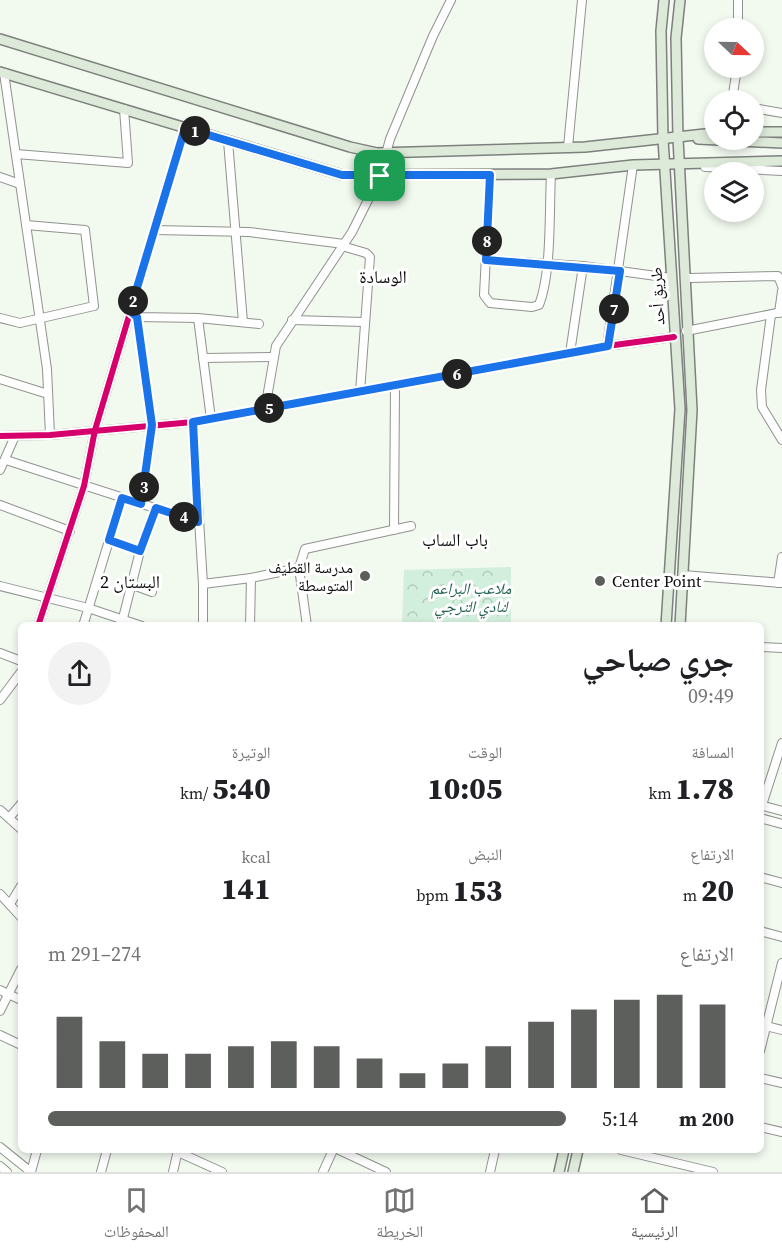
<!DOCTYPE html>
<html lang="ar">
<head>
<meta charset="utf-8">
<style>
	:root { --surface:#fff; --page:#f2f2f2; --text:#202124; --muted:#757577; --line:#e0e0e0; --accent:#5c5f5c }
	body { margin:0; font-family:"Source Serif 4","Noto Naskh Arabic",serif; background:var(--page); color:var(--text); direction:rtl; height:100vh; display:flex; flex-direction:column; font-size:22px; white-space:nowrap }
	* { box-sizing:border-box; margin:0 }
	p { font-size:20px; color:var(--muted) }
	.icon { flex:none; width:33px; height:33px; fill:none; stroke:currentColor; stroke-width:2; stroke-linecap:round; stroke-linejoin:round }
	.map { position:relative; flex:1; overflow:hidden; direction:ltr }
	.panel { position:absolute; left:18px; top:622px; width:746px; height:531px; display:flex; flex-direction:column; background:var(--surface); border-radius:9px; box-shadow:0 3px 9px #0003; direction:rtl }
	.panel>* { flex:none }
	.needle { width:39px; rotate:112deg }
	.controls { position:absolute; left:704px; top:18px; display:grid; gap:12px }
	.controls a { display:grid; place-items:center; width:60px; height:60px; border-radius:50%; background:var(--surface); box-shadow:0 3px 9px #0003; font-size:30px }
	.pin { position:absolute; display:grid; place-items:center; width:51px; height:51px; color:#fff; margin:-26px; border-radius:12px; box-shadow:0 3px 9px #0006 }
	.km { position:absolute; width:30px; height:30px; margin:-15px; border-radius:50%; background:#222; color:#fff; font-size:16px; line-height:30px; text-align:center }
	.round { display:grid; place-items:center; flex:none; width:63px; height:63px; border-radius:32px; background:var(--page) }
	.summary { display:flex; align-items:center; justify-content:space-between; height:102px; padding:0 30px }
	h1 { font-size:33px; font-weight:800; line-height:45px }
	.stats { display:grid; grid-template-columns:repeat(3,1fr); gap:9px; height:102px; padding:6px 30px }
	.stats div { display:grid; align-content:center }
	.stats b { font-size:30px; font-weight:800 }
	.stats small { font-size:16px; font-weight:400 }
	.stats p { font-size:16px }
	.chart { height:168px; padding:12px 30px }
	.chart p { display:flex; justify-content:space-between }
	.chart svg { width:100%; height:108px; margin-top:6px; stroke:var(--accent); stroke-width:6 }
	ul { padding:0 30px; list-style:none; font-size:20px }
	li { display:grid; grid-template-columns:96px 72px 1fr; align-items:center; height:45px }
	li i { height:15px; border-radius:8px; background:var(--accent) }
	.tabs { display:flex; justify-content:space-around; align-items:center; height:84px; border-top:2px solid var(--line); background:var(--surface); font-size:16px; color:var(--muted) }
	.tabs a { display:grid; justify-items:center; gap:3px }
	.tabs .current { color:var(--accent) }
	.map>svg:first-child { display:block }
</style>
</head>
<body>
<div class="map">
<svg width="782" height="1172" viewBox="0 0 782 1172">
	<defs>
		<pattern id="park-crowns" width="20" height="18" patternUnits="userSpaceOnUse" patternTransform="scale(1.5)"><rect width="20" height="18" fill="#d2eedc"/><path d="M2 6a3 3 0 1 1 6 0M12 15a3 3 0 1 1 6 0" fill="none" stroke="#b3cbbc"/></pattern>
	</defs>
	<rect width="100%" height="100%" fill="#f2faf0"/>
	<path fill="url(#park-crowns)" d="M511 567V625H402L404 570Z"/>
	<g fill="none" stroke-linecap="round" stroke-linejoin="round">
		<g stroke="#90938f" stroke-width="10">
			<g id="minor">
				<path d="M738 28V0"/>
				<path d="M4 73 47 369 50 435"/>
				<path d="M732 100 737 68"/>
				<path d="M753 108 782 113"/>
				<path d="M228 141 243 322"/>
				<path d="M568 147 582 0"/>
				<path d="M16 154 128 163 124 109"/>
				<path d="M705 167 782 171"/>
				<path d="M490 175 484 295 490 303 532 307 539 305C552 272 549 210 551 174"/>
				<path d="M0 177 20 184"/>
				<path d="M155 230 249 232 344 244"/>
				<path d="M342 246 366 253 370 257 360 392"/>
				<path d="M486 260 583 266 671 278"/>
				<path d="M685 280 689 278 778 276 782 286"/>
				<path d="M779 313 782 291"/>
				<path d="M134 314 137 317 198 318 259 324"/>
				<path d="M771 315 761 390 762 407 782 440"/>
				<path d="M137 317 152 425 141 504"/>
				<path d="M0 318 20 323 94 306 85 230 26 225"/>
				<path d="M198 318 211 419"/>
				<path d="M292 320 363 322"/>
				<path d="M686 331 782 312"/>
				<path d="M607 346 633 165"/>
				<path d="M570 353 583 266"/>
				<path d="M203 358 274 357"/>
				<path d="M0 379 48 394"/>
				<path d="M265 409 276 346 352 232 380 176 390 139 433 36 451 0"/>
				<path d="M193 422 203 584V626"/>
				<path d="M0 436 50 435 193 422 607 346 674 337"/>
				<path d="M6 460 198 522"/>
				<path d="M0 470 15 436"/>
				<path d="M0 505 70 531"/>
				<path d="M394 530 395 386"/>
				<path d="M109 540 140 551"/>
				<path d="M683 575 782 583"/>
				<path d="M778 583 782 557"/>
				<path d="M203 584 251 578 299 568"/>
				<path d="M133 585 152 592"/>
				<path d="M0 586 88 608 142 626"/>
				<path d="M38 626 84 486 95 430 185 128"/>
				<path d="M83 626 122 498"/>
				<path d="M121 626 140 551 156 508"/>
				<path d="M250 626 251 578"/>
				<path d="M307 626 299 568 305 549 411 526"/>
				<path d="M760 647 782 648"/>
				<path d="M0 653 21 661"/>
				<path d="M0 700 21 672"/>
				<path d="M760 805 782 811"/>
				<path d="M762 805 782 743"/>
				<path d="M0 810 21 829"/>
				<path d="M9 818 21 804"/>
				<path d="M760 818 782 824"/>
				<path d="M760 877 782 883"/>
				<path d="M0 894 21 917"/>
				<path d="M10 904 21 886"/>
				<path d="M760 931 782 937"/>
				<path d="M0 990 21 1000"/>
				<path d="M0 1011 21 969"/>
				<path d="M766 1026 782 1030"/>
				<path d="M0 1035 21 1045"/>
				<path d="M760 1051 782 963"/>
				<path d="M760 1078 782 1083"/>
				<path d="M760 1127 782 1132"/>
				<path d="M0 1147 31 1172 37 1150"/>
				<path d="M339 1150 386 1172"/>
				<path d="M621 1150 713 1172"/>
				<path d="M178 1152 222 1172"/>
				<path d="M0 1166 7 1172"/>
				<path d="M101 1172 107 1150"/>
				<path d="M173 1172 178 1150"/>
				<path d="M323 1172 333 1150"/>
				<path d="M490 1172 495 1150"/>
			</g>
		</g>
		<g stroke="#7d807c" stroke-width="12">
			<g id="major">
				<path d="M664 0 661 31 663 139 680 409 666 626"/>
				<path d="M0 39 350 147 377 153 585 147 714 133"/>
				<path d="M0 72 342 175 551 174 633 165 782 161"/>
				<path d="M753 132H782"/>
				<path d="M698 139 782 143"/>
				<path d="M680 626 692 410 678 138 676 38 680 0"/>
				<path d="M559 1172 564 1150"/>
				<path d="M573 1172 578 1150"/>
			</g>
		</g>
		<use href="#minor" stroke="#fdfefd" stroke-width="8"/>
		<use href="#major" stroke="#deead9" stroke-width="9"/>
		<g stroke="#fff" stroke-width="10">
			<g id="cycleway">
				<path d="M0 436 50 435 193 422 607 346 674 337"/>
				<path d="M38 626 84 486 95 430 185 128"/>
			</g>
		</g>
		<use href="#cycleway" stroke="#d6006c" stroke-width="6"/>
	</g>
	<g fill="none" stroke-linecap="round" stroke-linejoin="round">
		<g stroke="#fff" stroke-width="12">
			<path id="route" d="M185 128 342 175H490L486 260 620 271 608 346 193 422 198 522 156 508 140 551 109 540 122 498 141 504 152 425 137 317 130 311Z"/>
		</g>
		<use href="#route" stroke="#1a73e8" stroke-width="8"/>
	</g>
	<g fill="#5c5f5c" stroke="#fff" stroke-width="2">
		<circle cx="365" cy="576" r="6"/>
		<circle cx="600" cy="581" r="6"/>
	</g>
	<g text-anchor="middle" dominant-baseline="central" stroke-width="6" stroke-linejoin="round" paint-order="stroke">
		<g font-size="16" fill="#0c0c0c" stroke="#fff">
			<text transform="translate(657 296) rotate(-93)">طريق أحد</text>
		</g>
		<g font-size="16" fill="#0c0c0c" stroke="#fff" text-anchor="end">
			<text x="353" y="567">مدرسة القطيف<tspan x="353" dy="18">المتوسطة</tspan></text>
			<text x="612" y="581" text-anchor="start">Center Point</text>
		</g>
		<g font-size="16" font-style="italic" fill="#215f4f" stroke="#fff">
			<text x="471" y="588">ملاعب البراعم<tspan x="471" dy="18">لنادي الترجي</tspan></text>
		</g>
		<g font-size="18" fill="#0c0c0c" stroke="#fff">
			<text x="383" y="276">الوسادة</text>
			<text x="455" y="539">باب الساب</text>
			<text x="130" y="581">البستان 2</text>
		</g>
	</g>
</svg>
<div class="controls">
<a><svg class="needle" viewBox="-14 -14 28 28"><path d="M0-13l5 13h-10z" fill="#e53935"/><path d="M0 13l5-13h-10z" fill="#757577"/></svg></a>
<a><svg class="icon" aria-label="locate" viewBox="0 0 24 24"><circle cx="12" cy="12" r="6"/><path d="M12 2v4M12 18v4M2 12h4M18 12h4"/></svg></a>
<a><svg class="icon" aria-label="layers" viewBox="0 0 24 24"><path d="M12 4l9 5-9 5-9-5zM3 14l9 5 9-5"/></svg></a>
</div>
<div class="pin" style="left:380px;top:176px;background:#1e9e55"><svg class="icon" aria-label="arrive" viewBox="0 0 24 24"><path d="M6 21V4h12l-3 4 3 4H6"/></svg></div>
<b class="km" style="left:195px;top:131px">1</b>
<b class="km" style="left:133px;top:301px">2</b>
<b class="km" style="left:144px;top:487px">3</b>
<b class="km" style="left:184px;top:517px">4</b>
<b class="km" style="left:269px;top:408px">5</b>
<b class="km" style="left:457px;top:374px">6</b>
<b class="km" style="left:614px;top:309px">7</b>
<b class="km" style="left:487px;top:241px">8</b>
<section class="panel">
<div class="summary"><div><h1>جري صباحي</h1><p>09:49</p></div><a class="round"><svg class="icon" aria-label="share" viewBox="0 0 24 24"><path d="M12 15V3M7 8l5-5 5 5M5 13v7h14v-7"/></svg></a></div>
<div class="stats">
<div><p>المسافة</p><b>1.78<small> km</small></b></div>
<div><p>الوقت</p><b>10:05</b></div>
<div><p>الوتيرة</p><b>5:40<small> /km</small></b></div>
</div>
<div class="stats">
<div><p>الارتفاع</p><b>20<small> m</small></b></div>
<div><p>النبض</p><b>153<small> bpm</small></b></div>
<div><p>kcal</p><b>141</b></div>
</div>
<div class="chart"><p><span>الارتفاع</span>274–291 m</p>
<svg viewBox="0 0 160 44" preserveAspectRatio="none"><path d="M5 44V15M15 44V25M25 44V30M35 44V30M45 44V27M55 44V25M65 44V27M75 44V32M85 44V38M95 44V34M105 44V27M115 44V17M125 44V12M135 44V8M145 44V6M155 44V10"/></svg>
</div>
<ul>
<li><b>200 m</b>5:14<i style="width:100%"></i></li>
</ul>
</section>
</div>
<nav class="tabs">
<a class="current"><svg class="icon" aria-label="home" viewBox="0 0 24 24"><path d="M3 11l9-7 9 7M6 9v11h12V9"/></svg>الرئيسية</a>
<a><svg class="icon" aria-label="map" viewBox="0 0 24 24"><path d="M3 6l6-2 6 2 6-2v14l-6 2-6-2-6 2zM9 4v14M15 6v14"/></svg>الخريطة</a>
<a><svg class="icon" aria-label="saved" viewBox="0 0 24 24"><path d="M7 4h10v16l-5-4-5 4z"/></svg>المحفوظات</a>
</nav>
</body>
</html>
